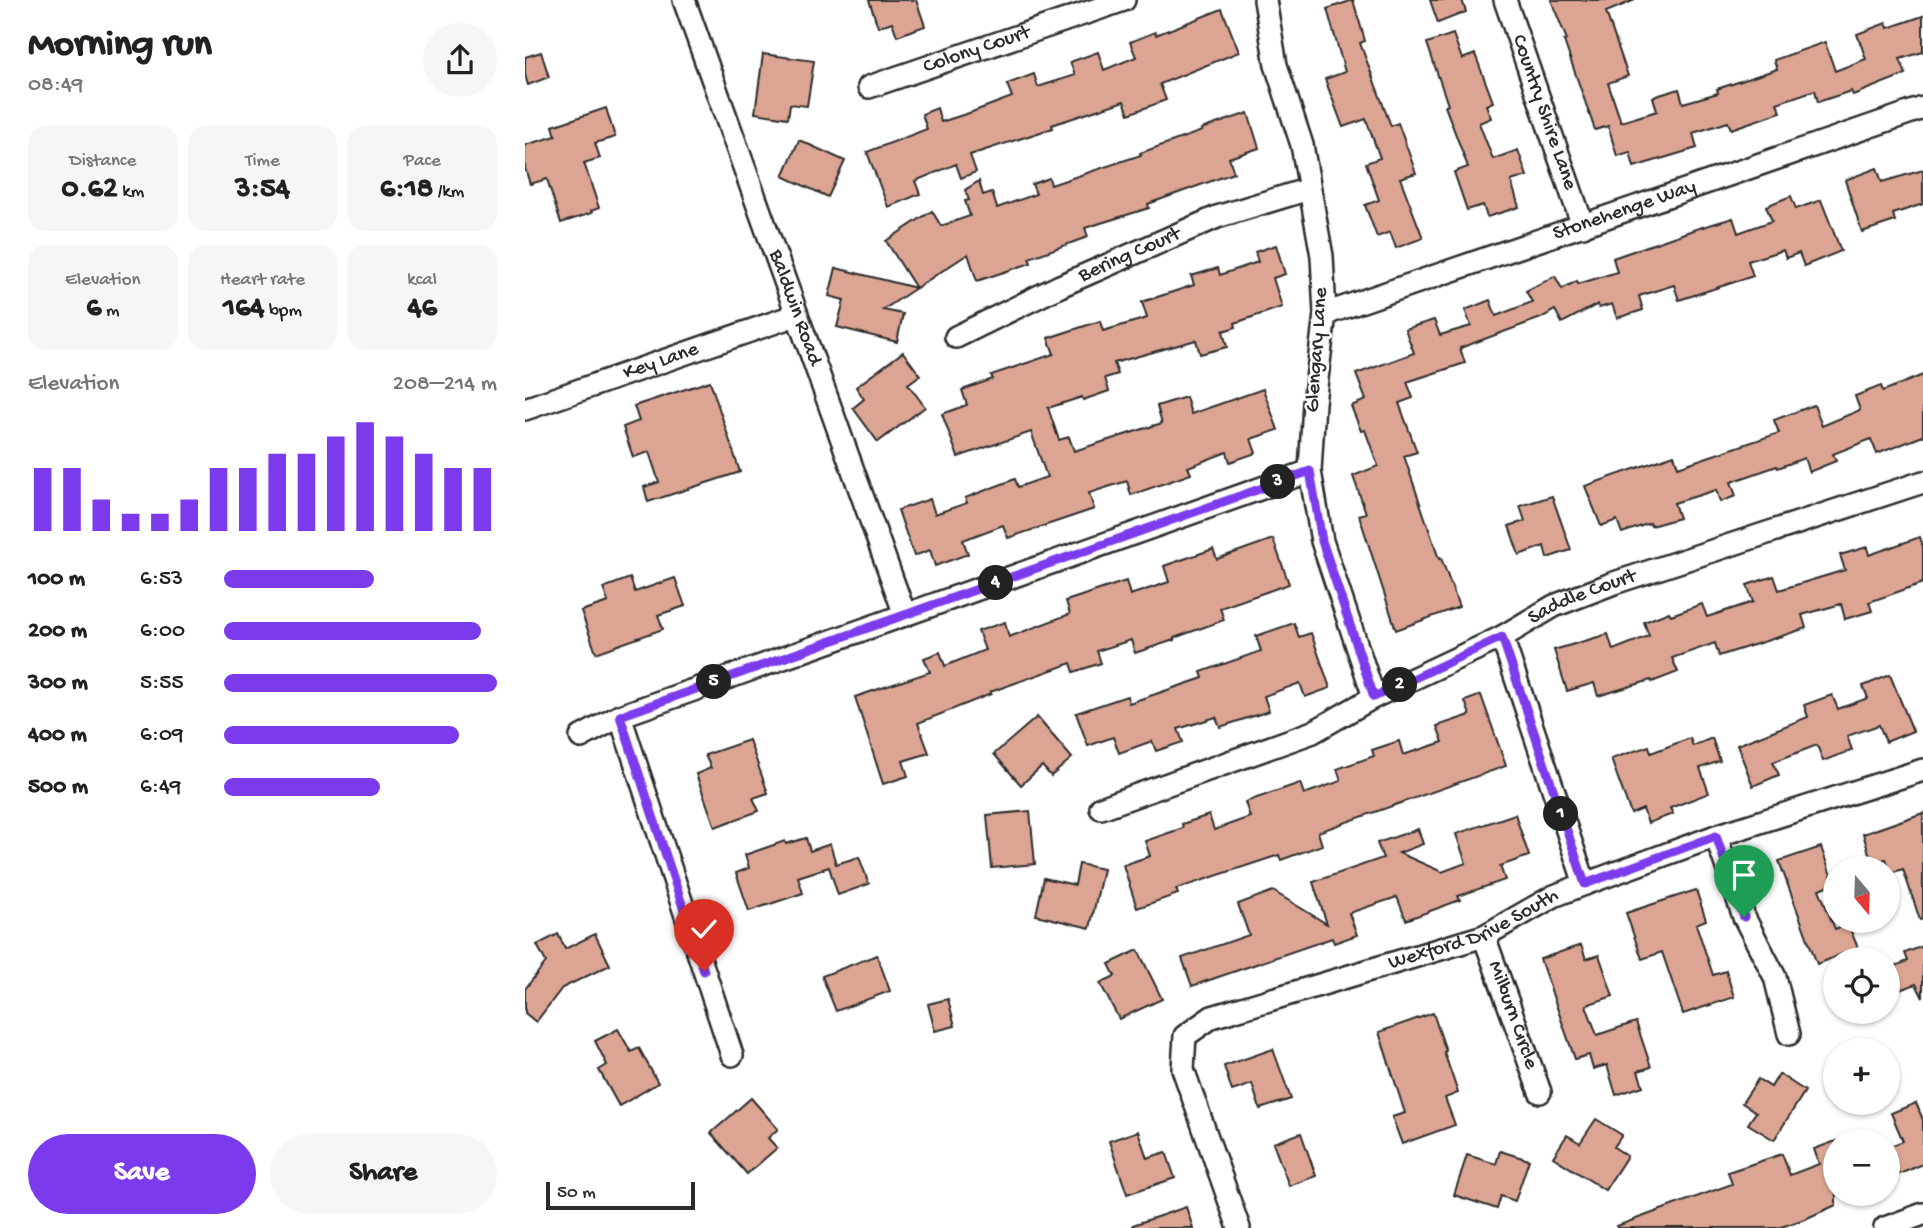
<!DOCTYPE html>
<html lang="en">
<head>
<meta charset="utf-8">
<style>
	:root { --surface:#fff; --page:#f6f6f6; --text:#202124; --muted:#757577; --accent:#7c3aed }
	body { margin:0; font-family:"Gochi Hand",sans-serif; background:var(--page); color:var(--text); height:100vh; display:flex; flex-direction:column; font-size:26px; white-space:nowrap }
	* { box-sizing:border-box; margin:0 }
	p { font-size:23px; color:var(--muted) }
	.icon { flex:none; width:38px; height:38px; fill:none; stroke:currentColor; stroke-width:2; stroke-linecap:round; stroke-linejoin:round }
	.map { position:relative; flex:1; overflow:hidden }
	.drawer { display:flex; flex-direction:column; background:var(--surface); width:525px }
	.drawer>* { flex:none }
	.needle { width:46px; rotate:161deg }
	.tools { position:absolute; left:1298px; top:856px; display:grid; gap:14px }
	.tools a { display:grid; place-items:center; width:77px; height:77px; border-radius:50%; background:var(--surface); box-shadow:0 2px 5px #0004; font-size:35px }
	.scale { position:absolute; left:21px; bottom:18px; width:149px; box-sizing:border-box; padding-left:7px; border:4px solid #2b2b2b; border-top:0; font-size:19px; line-height:24px; white-space:nowrap; color:#2b2b2b; -webkit-text-stroke:5px #fff; paint-order:stroke }
	.pin { position:absolute; display:grid; place-items:center; width:60px; height:60px; color:#fff; margin:-72px -30px; border-radius:50% 50% 50% 0; rotate:-45deg; box-shadow:0 0 7px #0007 }
	.pin .icon { rotate:45deg }
	.km { position:absolute; width:35px; height:35px; margin:-18px; border-radius:50%; background:#222; color:#fff; font-size:19px; line-height:35px; text-align:center }
	.round { display:grid; place-items:center; flex:none; width:74px; height:74px; border-radius:37px; background:var(--page) }
	.headline { display:flex; align-items:center; justify-content:space-between; height:119px; padding:0 28px }
	h1 { font-size:38px; font-weight:700; line-height:52px }
	.figures { display:grid; grid-template-columns:repeat(3,1fr); gap:10px; height:119px; padding:7px 28px }
	.figures div { display:grid; align-content:center; border-radius:18px; background:var(--page); text-align:center }
	.figures b { font-size:30px; font-weight:700 }
	.figures small { font-size:19px; font-weight:400 }
	.figures p { font-size:19px }
	.chart { height:196px; padding:14px 28px }
	.chart p { display:flex; justify-content:space-between }
	.chart svg { width:100%; height:126px; margin-top:7px; stroke:var(--accent); stroke-width:6 }
	.button { display:flex; gap:14px; margin-top:auto; padding:14px 28px }
	.button a { flex:1; height:80px; border-radius:42px; background:var(--accent); color:#fff; font-size:28px; font-weight:700; line-height:80px; text-align:center }
	.button a+a { background:var(--page); color:var(--text) }
	ul { padding:0 28px; list-style:none; font-size:23px }
	li { display:grid; grid-template-columns:112px 84px 1fr; align-items:center; height:52px }
	li i { height:18px; border-radius:9px; background:var(--accent) }
	main { display:flex; flex:1; min-height:0 }
	.map>svg:first-child { display:block }
</style>
</head>
<body>
<main>
<section class="drawer">
<div class="headline"><div><h1>Morning run</h1><p>08:49</p></div><a class="round"><svg class="icon" aria-label="share" viewBox="0 0 24 24"><path d="M12 15V3M7 8l5-5 5 5M5 13v7h14v-7"/></svg></a></div>
<div class="figures">
<div><p>Distance</p><b>0.62<small> km</small></b></div>
<div><p>Time</p><b>3:54</b></div>
<div><p>Pace</p><b>6:18<small> /km</small></b></div>
</div>
<div class="figures">
<div><p>Elevation</p><b>6<small> m</small></b></div>
<div><p>Heart rate</p><b>164<small> bpm</small></b></div>
<div><p>kcal</p><b>46</b></div>
</div>
<div class="chart"><p><span>Elevation</span>208–214 m</p>
<svg viewBox="0 0 160 44" preserveAspectRatio="none"><path d="M5 44V22M15 44V22M25 44V33M35 44V38M45 44V38M55 44V33M65 44V22M75 44V22M85 44V17M95 44V17M105 44V11M115 44V6M125 44V11M135 44V17M145 44V22M155 44V22"/></svg>
</div>
<ul>
<li><b>100 m</b>6:53<i style="width:55%"></i></li>
<li><b>200 m</b>6:00<i style="width:94%"></i></li>
<li><b>300 m</b>5:55<i style="width:100%"></i></li>
<li><b>400 m</b>6:09<i style="width:86%"></i></li>
<li><b>500 m</b>6:49<i style="width:57%"></i></li>
</ul>
<div class="button"><a>Save</a><a>Share</a></div>
</section>
<div class="map">
<svg width="1398" height="1228" viewBox="0 0 1398 1228">
	<rect width="100%" height="100%" fill="#fff"/>
	<filter id="ink" filterUnits="userSpaceOnUse"><feTurbulence type="fractalNoise" baseFrequency=".0143" numOctaves="2"/><feDisplacementMap in="SourceGraphic" scale="14" xChannelSelector="R" yChannelSelector="G"/><feConvolveMatrix kernelMatrix="1 2 1 2 8 2 1 2 1" color-interpolation-filters="sRGB"/></filter>
	<g filter="url(#ink)">
		<g fill="#dca593" stroke="#2b2b2b" stroke-width="2">
			<path d="M344 0H391L400 26 372 36 367 22 353 27Z"/>
			<path d="M828 0 840 41 835 43 866 126 873 123 891 173 875 178 898 238 871 248 865 232 852 237 840 205 854 200 841 163 855 158 841 119 818 127 800 79 820 72 802 9Z"/>
			<path d="M905 0H937L941 12 913 23Z"/>
			<path d="M1026 0H1110L1081 12 1103 76 1083 83 1096 122 1132 111 1128 97 1154 89 1158 103 1193 93 1192 89 1252 69 1249 60 1300 42 1310 71 1341 59 1332 34 1361 23 1363 28 1398 16V52L1375 59 1381 74 1328 95 1326 91 1293 102 1290 90 1252 103 1256 112 1206 129 1203 122 1168 133 1172 148 1109 167 1105 152 1092 156 1083 126 1070 130 1039 41 1042 40Z"/>
			<path d="M697 9 714 52 635 84 641 100 604 114 599 101 527 125 528 128 445 155 451 172 436 178 431 164 390 181 395 194 363 207 342 152 402 129 397 114 412 108 416 122 447 112 487 97 482 84 509 74 513 87 550 75 545 62 573 52 579 70 611 57 605 42 630 32 631 35Z"/>
			<path d="M928 34 937 59 950 54 968 102 961 105 966 118 954 123 968 159 993 150 1002 176 986 181 994 207 962 217 958 205 942 210 929 172 943 167 920 106 923 105 902 43Z"/>
			<path d="M16 52 24 77 3 85 0 75V57Z"/>
			<path d="M238 54 289 61 282 106 265 104 263 118 230 113Z"/>
			<path d="M81 108 90 137 70 143 75 158 59 163 74 208 66 211 67 213 36 223 22 179 5 184 0 168V145L31 136 28 126Z"/>
			<path d="M723 113 734 148 704 158 709 173 623 204 624 208 560 228 563 237 504 258 506 263 452 281 443 254 391 288 361 241 407 211 416 226 445 216 440 201 444 200 440 190 454 181 458 195 467 192 472 208 511 194 507 184 524 178 526 185 616 155 615 153 677 131 676 129Z"/>
			<path d="M274 140 320 161 303 197 258 176Z"/>
			<path d="M1352 168 1357 182 1398 170V204L1368 214 1370 221 1337 232 1320 180Z"/>
			<path d="M1266 196 1271 209 1296 200 1316 251 1279 266 1274 253 1261 258 1258 250 1223 261 1228 276 1154 300 1149 285 1114 296 1118 310 1092 318 1087 304 1074 308 1073 304 1037 323 1030 310 1016 318 935 348 940 363 882 382 888 398 874 403 892 452 879 456 914 559 916 558 934 607 871 630 834 515 841 513 828 476 853 466 840 430 836 431 826 406 841 400 831 374 889 353 880 329 909 320 915 335 946 326 940 310 965 300 971 316 1007 302 1001 291 1030 276 1037 289 1052 281 1053 284 1092 272 1088 258 1171 229 1208 218 1213 233 1247 221 1241 206Z"/>
			<path d="M751 245 760 274 748 278 757 307 710 323 711 327 698 331 702 347 675 354 671 340 589 363 593 374 580 378 584 391 558 400 557 397 523 408 534 440 544 437 549 451 637 423 632 406 661 397 666 414 738 389 753 430 726 439 731 453 705 462 702 452 663 467 666 474 606 495 602 481 564 493 569 509 483 538 478 525 438 540 443 554 410 566 405 550 389 556 373 510 405 499 410 514 442 503 440 498 490 479 493 487 522 477 506 432 433 457 417 414 442 405 437 390 468 379 466 375 529 354 523 338 575 321 578 331 622 318 617 302 669 285 666 276 693 268 695 275 733 262 730 252Z"/>
			<path d="M311 268 391 288 358 310 378 314 372 342 312 327 319 300 304 296Z"/>
			<path d="M378 352 395 375 383 384 400 407 353 442 328 408 339 399 331 387Z"/>
			<path d="M1398 375V436L1352 454 1346 439 1308 454 1311 461 1284 472 1279 458 1253 468 1252 466 1206 482 1211 496 1195 502 1191 490 1149 503 1154 518 1126 526 1125 523 1097 533 1092 520 1076 526 1060 486 1149 455 1153 467 1254 433 1249 420 1289 405 1297 426 1335 410 1330 396 1356 386 1358 391Z"/>
			<path d="M185 381 215 472 123 502 119 487 134 482 124 452 108 457 98 427 114 421 109 406Z"/>
			<path d="M1027 496 1046 550 1022 558 1019 546 994 555 984 526 1000 521 995 506Z"/>
			<path d="M1395 537 1398 547V583L1344 602 1347 611 1320 619 1316 604 1277 615 1281 628 1241 641 1194 656 1190 643 1147 658 1153 672 1127 682 1126 680 1073 696 1069 683 1042 691 1029 650 1083 634 1088 650 1124 636 1119 622 1144 612 1146 615 1177 604 1182 617 1228 602 1222 585 1249 576 1254 590 1320 570 1315 555 1342 547 1344 555Z"/>
			<path d="M748 539 764 584 695 608 699 620 649 638V640L610 653 606 640 572 651 576 663 549 672 546 663 465 692 466 694 393 723 404 753 378 761 383 776 358 784 330 697 405 672 399 658 415 652 420 666 460 650 453 631 480 622 484 637 545 614 541 601 601 581 605 595 644 582 639 566 688 549 692 559Z"/>
			<path d="M105 578 110 592 150 578 160 606 133 615 138 629 71 653 56 611 83 602 78 588Z"/>
			<path d="M769 623 774 637 786 633 805 688 780 697 775 683 739 696 744 711 695 727 691 717 653 729 658 742 631 751 627 741 594 753 588 737 563 746 551 713 602 696 604 703 678 678 676 672 736 651 731 636Z"/>
			<path d="M1365 675 1388 731 1361 742 1354 725 1322 736 1327 750 1298 761 1292 745 1248 762 1254 775 1228 786 1212 745 1283 717 1279 705 1307 695 1313 709 1343 698 1338 686Z"/>
			<path d="M956 695 981 766 793 832 797 845 756 860 754 855 651 889 653 894 612 908 598 865 625 856 620 841 658 828 657 824 684 815 689 830 725 817 720 802 775 783 779 794 816 781 812 769 849 756 847 750 874 741 878 755 918 742 912 726 945 715 940 701Z"/>
			<path d="M512 717 547 758 526 776 517 766 496 785 469 754Z"/>
			<path d="M1165 738 1168 746 1187 738 1195 761 1175 768 1184 793 1145 808 1148 814 1123 823 1118 809 1106 814 1086 759 1124 746 1126 753Z"/>
			<path d="M224 740 243 793 228 798 234 811 190 827 171 774 186 768 180 755Z"/>
			<path d="M505 811 510 864 467 868 462 815Z"/>
			<path d="M1398 813V919L1395 920 1378 869 1366 873 1361 859 1347 863 1338 834Z"/>
			<path d="M990 814 1004 856 975 866 980 880 933 896 935 900 881 920 872 897 824 913 832 935 809 943 807 938 667 986 657 958 724 935 713 904 748 891 802 924 788 882 858 858 852 843 893 829 898 844 874 853 917 872 941 863 931 834Z"/>
			<path d="M281 838 285 851 305 844 311 864 334 857 344 884 313 895 304 867 273 877 278 893 224 911 211 873 224 868 220 855 260 841 261 844Z"/>
			<path d="M1296 847 1309 884 1294 889 1310 929 1323 924 1333 948 1292 964 1254 861Z"/>
			<path d="M554 864 578 869 565 928 511 915 519 878 550 885Z"/>
			<path d="M1171 890 1181 920 1171 924 1188 975 1201 971 1209 997 1158 1014 1137 952 1117 959 1101 913Z"/>
			<path d="M33 934 40 949 70 934 85 965 37 988 11 1022 0 1013V989L21 962 12 945Z"/>
			<path d="M1056 945 1061 959 1074 955 1088 996 1061 1005 1072 1035 1111 1022 1126 1067 1113 1071 1118 1086 1091 1095 1082 1065 1068 1069 1064 1055 1050 1059 1015 959Z"/>
			<path d="M1398 946V998L1391 984 1363 994V969L1383 961 1380 953Z"/>
			<path d="M613 950 637 999 594 1019 575 983 590 976 584 964Z"/>
			<path d="M352 955 365 991 311 1011 297 976Z"/>
			<path d="M423 999 430 1026 410 1031 403 1004Z"/>
			<path d="M908 1013 921 1051 919 1052 933 1093 920 1098 930 1125 877 1144 867 1117 880 1113 854 1032Z"/>
			<path d="M93 1029 106 1052 114 1048 133 1083 94 1106 74 1070 82 1065 70 1041Z"/>
			<path d="M748 1049 766 1099 735 1109 727 1084 707 1091 699 1066Z"/>
			<path d="M1254 1074 1280 1091 1249 1140 1223 1124 1231 1112 1217 1103 1233 1079 1246 1087Z"/>
			<path d="M226 1098 253 1129 243 1138 252 1148 222 1174 186 1133Z"/>
			<path d="M1391 1103 1398 1120V1164L1363 1179V1147L1378 1141 1366 1113Z"/>
			<path d="M1071 1119 1097 1135 1089 1147 1102 1156 1080 1190 1028 1157 1042 1135 1055 1143Z"/>
			<path d="M613 1131 622 1158 641 1152 650 1178 602 1194 584 1141Z"/>
			<path d="M776 1133 791 1176 764 1186 748 1143Z"/>
			<path d="M1311 1141V1205L1280 1219 1253 1228H1092V1226L1207 1184 1203 1172 1257 1154 1265 1175 1294 1164 1289 1149Z"/>
			<path d="M975 1151 1004 1160 990 1201 976 1196 972 1209 929 1195 942 1155 971 1164Z"/>
			<path d="M661 1207 668 1228H609L608 1225Z"/>
		</g>
		<g fill="none" stroke-linecap="round" stroke-linejoin="round">
			<g stroke="#2b2b2b" stroke-width="26">
				<g id="street">
					<path id="s1" d="M159 0 380 615"/>
					<path d="M740 0 751 65 777 145 797 256 800 314 789 403 785 471 797 541 849 697"/>
					<path id="s2" d="M980 0 1058 226"/>
					<path id="s3" d="M344 87 599 0"/>
					<path id="s4" d="M800 314 1398 108"/>
					<path id="s5" d="M431 337 535 286 692 217 784 189"/>
					<path id="s6" d="M0 409 271 315"/>
					<path d="M977 637 1060 884"/>
					<path d="M95 716 207 1055"/>
					<path d="M56 737 95 716 785 471"/>
					<path id="s7" d="M576 808 788 732 849 697 977 637 1029 606 1089 583 1398 482"/>
					<path d="M1191 836 1219 917 1250 977 1264 1034"/>
					<path id="s8" d="M959 936 1015 1092"/>
					<path id="s9" d="M714 1228 658 1069 660 1036 687 1017 959 936 1029 896 1060 884 1191 836 1398 770"/>
					<path d="M1360 1228 1398 1214"/>
				</g>
			</g>
			<use href="#street" stroke="#fff" stroke-width="21"/>
		</g>
	</g>
	<g fill="none" stroke-linecap="round" stroke-linejoin="round" filter="url(#ink)">
		<g stroke="#fff" stroke-width="14">
			<path id="route" d="M179 971 95 716 785 471 797 541 849 697 977 637 1060 884 1191 836 1219 917"/>
		</g>
		<use href="#route" stroke="#7c3aed" stroke-width="9"/>
	</g>
	<g text-anchor="middle" dominant-baseline="central" stroke-width="5" stroke-linejoin="round" paint-order="stroke">
		<g font-size="21" fill="#2b2b2b" stroke="#fff">
			<text stroke="none"><textPath href="#s3" startOffset="114">Colony Court</textPath></text>
			<text stroke="none"><textPath href="#s2" startOffset="119">Country Shire Lane</textPath></text>
			<text stroke="none"><textPath href="#s4" startOffset="317">Stonehenge Way</textPath></text>
			<text stroke="none"><textPath href="#s5" startOffset="192">Bering Court</textPath></text>
			<text stroke="none"><textPath href="#s1" startOffset="327">Baldwin Road</textPath></text>
			<text transform="translate(793 350) rotate(-86)">Glengary Lane</text>
			<text stroke="none"><textPath href="#s6" startOffset="144">Key Lane</textPath></text>
			<text stroke="none"><textPath href="#s7" startOffset="527">Saddle Court</textPath></text>
			<text stroke="none"><textPath href="#s9" startOffset="511">Wexford Drive South</textPath></text>
			<text stroke="none"><textPath href="#s8" startOffset="84">Milburn Circle</textPath></text>
		</g>
	</g>
</svg>
<div class="tools">
<a><svg class="needle" viewBox="-14 -14 28 28"><path d="M0-13l5 13h-10z" fill="#e53935"/><path d="M0 13l5-13h-10z" fill="#757577"/></svg></a>
<a><svg class="icon" aria-label="locate" viewBox="0 0 24 24"><circle cx="12" cy="12" r="6"/><path d="M12 2v4M12 18v4M2 12h4M18 12h4"/></svg></a>
<a>+</a>
<a>−</a>
</div>
<div class="scale">50 m</div>
<div class="pin" style="left:1219px;top:917px;background:#1e9e55"><svg class="icon" aria-label="arrive" viewBox="0 0 24 24"><path d="M6 21V4h12l-3 4 3 4H6"/></svg></div>
<div class="pin" style="left:179px;top:971px;background:#d93025"><svg class="icon" aria-label="check" viewBox="0 0 24 24"><path d="M5 12l5 5 9-10"/></svg></div>
<b class="km" style="left:1036px;top:814px">1</b>
<b class="km" style="left:875px;top:685px">2</b>
<b class="km" style="left:753px;top:482px">3</b>
<b class="km" style="left:471px;top:583px">4</b>
<b class="km" style="left:189px;top:682px">5</b>
</div>
</main>
</body>
</html>
